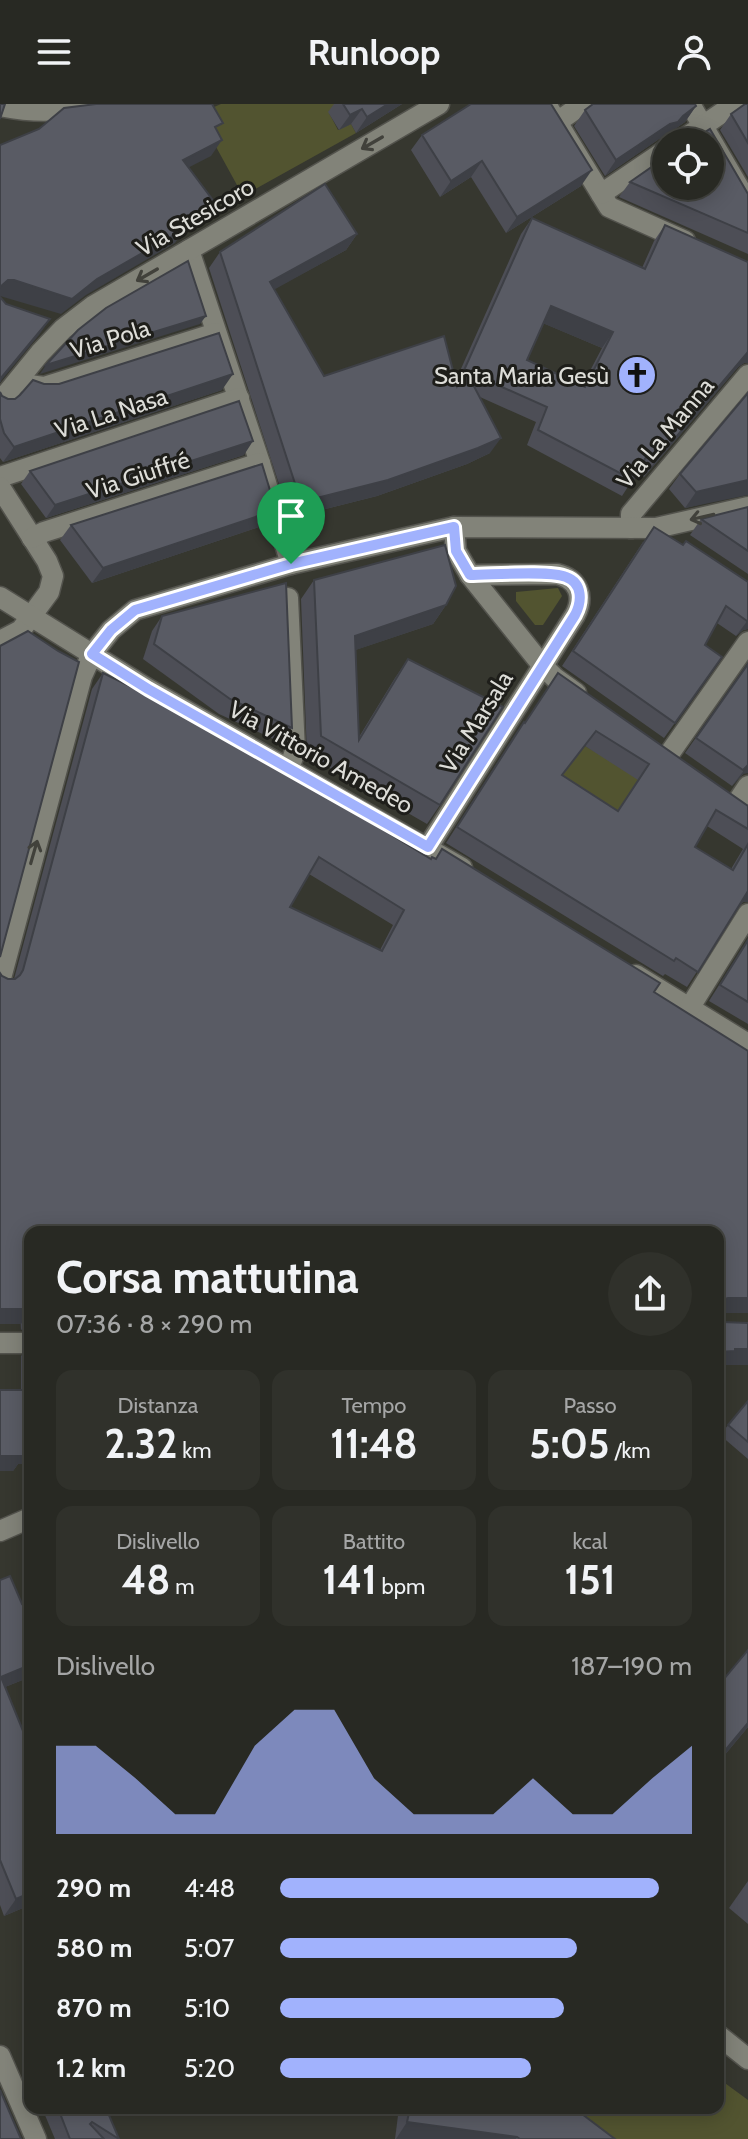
<!DOCTYPE html>
<html lang="it">
<head>
<meta charset="utf-8">
<style>
	:root { --surface:#282923; --page:#30312b; --text:#f1f3f6; --muted:#a5a6a6; --line:#444541; --accent:#a1b2fd }
	body { margin:0; font-family:Cabin,sans-serif; background:var(--page); color:var(--text); height:100vh; display:flex; flex-direction:column; font-size:30px; white-space:nowrap }
	* { box-sizing:border-box; margin:0 }
	p { font-size:26px; color:var(--muted) }
	.icon { flex:none; width:44px; height:44px; fill:none; stroke:currentColor; stroke-width:2; stroke-linecap:round; stroke-linejoin:round }
	.map { position:relative; flex:1; overflow:hidden }
	.sheet { position:absolute; left:24px; top:1122px; width:700px; height:888px; display:flex; flex-direction:column; background:var(--surface); border-radius:16px; box-shadow:0 4px 20px #0003,0 0 0 2px var(--line) }
	.sheet>* { flex:none }
	.controls { position:absolute; left:652px; top:24px; display:grid; gap:16px }
	.controls a { display:grid; place-items:center; width:72px; height:72px; border-radius:50%; background:var(--surface); box-shadow:0 4px 20px #0003,0 0 0 2px var(--line); font-size:40px }
	.pin { position:absolute; display:grid; place-items:center; width:68px; height:68px; color:#fff; margin:-82px -34px; border-radius:50% 50% 50% 0; rotate:-45deg; box-shadow:0 0 8px #0007 }
	.pin .icon { rotate:45deg }
	.round { display:grid; place-items:center; flex:none; width:84px; height:84px; border-radius:42px; background:var(--page) }
	.overview { display:flex; align-items:center; justify-content:space-between; height:136px; padding:0 32px }
	h1 { font-size:44px; font-weight:800; line-height:60px }
	.figures { display:grid; grid-template-columns:repeat(3,1fr); gap:12px; height:136px; padding:8px 32px }
	.figures div { display:grid; align-content:center; border-radius:16px; background:var(--page); text-align:center }
	.figures b { font-size:40px; font-weight:800 }
	.figures small { font-size:22px; font-weight:400 }
	.figures p { font-size:22px }
	.chart { height:224px; padding:16px 32px }
	.chart p { display:flex; justify-content:space-between }
	.chart svg { width:100%; height:144px; margin-top:8px; fill:var(--accent); opacity:.7 }
	ul { padding:0 32px; list-style:none; font-size:26px }
	li { display:grid; grid-template-columns:128px 96px 1fr; align-items:center; height:60px }
	li i { height:20px; border-radius:10px; background:var(--accent) }
	header { display:flex; justify-content:space-between; align-items:center; height:104px; padding:0 32px; background:var(--surface); font-size:36px; font-weight:800 }
	.map>svg:first-child { display:block }
</style>
</head>
<body>
<header><svg class="icon" aria-label="menu" viewBox="0 0 24 24"><path d="M4 6h16M4 12h16M4 18h16"/></svg>Runloop<svg class="icon" aria-label="person" viewBox="0 0 24 24"><circle cx="12" cy="8" r="4"/><path d="M4 21q1-7 8-7t8 7"/></svg></header>
<div class="map">
<svg width="748" height="2035" viewBox="0 0 748 2035">
	<rect width="100%" height="100%" fill="#36372f"/>
	<g fill="#525430">
		<path d="M221 0H341L329 9 338 26 351 20 356 29 243 92 198 10Z"/>
		<path d="M558 484 562 492 543 521H535L516 497V488Z"/>
		<path d="M585 642 646 676 623 710 542 681Z"/>
		<path d="M718 1974 748 1996V2035H602L562 2004H718Z"/>
	</g>
	<g fill="none" stroke-linecap="round" stroke-linejoin="round">
		<g stroke="#53534d" stroke-width="23">
			<g id="minor">
				<path d="M546 0 609 103 685 137"/>
				<path d="M690 0 748 99"/>
				<path d="M0 2C40 10 61 7 100 0"/>
				<path d="M557 18 583 0"/>
				<path d="M679 38 735 0"/>
				<path d="M601 90 666 46"/>
				<path d="M189 146 260 359 291 460"/>
				<path d="M29 281 44 283 216 229"/>
				<path d="M0 298 40 249 63 225 93 202 439 0"/>
				<path d="M0 373 239 294"/>
				<path d="M0 383 47 457 53 472 49 488 21 526 0 537"/>
				<path d="M454 423 456 447 470 471 542 561 555 574 576 589"/>
				<path d="M631 424V410L748 271"/>
				<path d="M32 434 44 428 260 359"/>
				<path d="M0 493 148 585 462 764"/>
				<path d="M288 494 295 647 289 665"/>
				<path d="M667 653 748 538"/>
				<path d="M736 700 748 682"/>
				<path d="M428 743 575 511C585 492 578 475 557 470L470 471"/>
				<path d="M636 871 748 940"/>
				<path d="M0 878 82 572 92 550 111 526 135 506 291 460 454 423 656 424 748 403"/>
				<path d="M690 903 748 810"/>
				<path d="M0 1239H30"/>
				<path d="M0 1427 30 1414"/>
				<path d="M718 1931 748 1955"/>
				<path d="M0 1952 36 2035"/>
			</g>
		</g>
		<use href="#minor" stroke="#828379" stroke-width="20"/>
	</g>
	<g fill="#4d4e56" fill-rule="evenodd">
		<path d="M334 0H402L356 29 351 20 339 26 328 8Z"/>
		<path d="M748 0V73L720 26 731 10Z"/>
		<path d="M696 2 685 18 672 27 667 33 659 35 605 72 574 22 585 6Z"/>
		<path d="M422 31 581 82 506 129 471 73 440 93 411 46Z"/>
		<path d="M630 78 748 90V150L619 93Z"/>
		<path d="M532 114 642 164 654 137 665 121 748 158V259H744L738 263 644 373 637 369 622 392 527 341 536 318 480 293 490 349 467 360 377 392 290 414 209 164 220 148 357 130 346 146 274 185 324 272 456 276 521 130ZM543 219 602 244 582 282 527 256Z"/>
		<path d="M44 280 222 286 3 358 0 354V288L2 292 8 295H15Z"/>
		<path d="M244 351 46 414 21 380 30 367Z"/>
		<path d="M680 370 745 390 685 404 669 385Z"/>
		<path d="M748 403V470L690 431 701 415Z"/>
		<path d="M71 421H265L92 479 60 436Z"/>
		<path d="M643 438 683 441 748 478V525L743 526 736 532 717 519 705 541 722 553 664 634 562 562Z"/>
		<path d="M314 476 446 501 433 520 355 546 359 633 395 574 408 555 440 701 427 720 307 651 301 495Z"/>
		<path d="M162 512 292 624 282 639 219 610 143 555 152 527Z"/>
		<path d="M748 560 743 670 732 682 685 649Z"/>
		<path d="M103 569 431 755 654 888 718 1128H30V1227L21 1226 2 872 8 875H14L92 585ZM309 770 393 821 380 846 290 803Z"/>
		<path d="M558 569 748 702V798H743L740 801 687 883 665 870 663 872 446 739 513 634 524 618 525 619ZM585 642 638 676 618 707 562 672ZM707 722 743 745 731 765 695 743Z"/>
		<path d="M748 835V920L709 897Z"/>
		<path d="M30 1239V1356L27 1360H18L13 1367 21 1286V1252Z"/>
		<path d="M748 1297V1355L720 1331Z"/>
		<path d="M0 1476 22 1500 30 1497V1573L5 1583 30 1644V1801L4 1812 0 1801Z"/>
		<path d="M718 1582 748 1623 718 1659Z"/>
		<path d="M748 1777V1820L729 1804Z"/>
		<path d="M30 1944V1973L22 1955Z"/>
		<path d="M42 2004H106L119 2035H55Z"/>
		<path d="M399 2004H574L615 2035H395Z"/>
	</g>
	<g fill="#3e4046">
		<path d="M388 0H402L356 29 367 13Z"/>
		<path d="M696 2 685 18 672 27 667 33 659 35 605 72 616 56Z"/>
		<path d="M362 5 351 20 339 26 350 11Z"/>
		<path d="M222 36 211 52 172 72 183 56Z"/>
		<path d="M482 57 471 73 440 93 451 77Z"/>
		<path d="M592 66 581 82 506 129 517 113Z"/>
		<path d="M215 99 204 115 183 127 175 139 86 191 61 210 0 192V183L8 176 97 175 184 118Z"/>
		<path d="M357 130 346 146 259 194 270 178Z"/>
		<path d="M551 202 613 228 602 244 540 218Z"/>
		<path d="M206 212 200 220 40 270 46 261Z"/>
		<path d="M50 215 39 231 0 278V275Z"/>
		<path d="M748 248V259H744L738 263 644 373 655 358Z"/>
		<path d="M233 270 222 286 3 358 14 343Z"/>
		<path d="M501 334 490 349 467 360 377 392 290 414 301 398Z"/>
		<path d="M253 337 244 351 46 414 55 401Z"/>
		<path d="M748 376V391L685 404 696 388Z"/>
		<path d="M276 406 265 421 92 479 103 464Z"/>
		<path d="M446 501 433 520 341 551 355 532Z"/>
		<path d="M748 516V525L743 526 736 532Z"/>
		<path d="M748 661V669L743 670 732 682Z"/>
		<path d="M748 787V798H743L737 803Z"/>
		<path d="M728 1194H748V1209H718V1201L721 1196Z"/>
		<path d="M0 1205H30V1207L21 1220H0Z"/>
		<path d="M30 1213V1227L21 1226Z"/>
		<path d="M735 1245H748V1261H726L724 1263H718V1248Z"/>
		<path d="M24 1345H30V1356L27 1360H18L13 1367H0V1352Z"/>
		<path d="M30 1561V1573L0 1585 1 1573Z"/>
		<path d="M748 1619V1623L718 1659V1656L723 1649Z"/>
		<path d="M30 1789V1801L4 1812 16 1795Z"/>
		<path d="M407 2018 517 2033 516 2035H396Z"/>
	</g>
	<g fill="#595b64" stroke="#3e4046" stroke-width="2" fill-rule="evenodd">
		<path d="M0 0H5L0 15Z"/>
		<path d="M96 0H212L223 19 215 23 222 36 183 56 215 99 184 118 186 124 97 175 72 195 14 176H8L0 183V41L39 25 64 4Z"/>
		<path d="M343 0H388L367 13 362 5 350 11Z"/>
		<path d="M471 0H551L592 66 517 113 482 57 451 77 422 31Z"/>
		<path d="M593 0H695L696 2 683 12 678 18 670 20 616 56 585 6Z"/>
		<path d="M745 0H748V39L731 10Z"/>
		<path d="M710 25 748 90V129L630 78 666 53V82H710V38H687L689 35 697 33Z"/>
		<path d="M325 80 357 130 270 178 324 272 444 232 457 282 532 114 645 165 665 121 748 158V248L655 358 646 353 633 376 538 326 547 303 466 267 501 334 478 344 388 376 301 398 220 148ZM551 202 613 228 585 283 527 256Z"/>
		<path d="M188 157 206 212 46 261 78 226 106 204Z"/>
		<path d="M0 193 6 200 50 215 0 275V278Z"/>
		<path d="M219 229 233 270 14 343 4 329 0 315V288L2 292 8 295H15L20 291 33 276 44 280H59Z"/>
		<path d="M748 289V376L696 388 680 370Z"/>
		<path d="M239 297 253 337 55 401 30 367Z"/>
		<path d="M262 360 276 406 103 464 71 421Z"/>
		<path d="M748 403V447L701 415Z"/>
		<path d="M654 423 683 441 686 437 748 478V516L747 517 726 502 705 541 722 553 675 619 573 547Z"/>
		<path d="M445 441 456 482 446 501 355 532 359 636 408 555 503 603 440 701 321 632 314 476Z"/>
		<path d="M286 479 292 624 230 595 154 540 162 512Z"/>
		<path d="M28 527 58 547 79 558 0 853V542Z"/>
		<path d="M748 560V661L743 666 696 634Z"/>
		<path d="M103 569 146 590 349 705 431 755 432 753 436 755 442 745 660 879 654 888 748 947V1194H728L721 1196 718 1202V1128H30V1205H0V869L2 872 8 875H15L20 871 23 866ZM319 753 404 806 382 847 290 803Z"/>
		<path d="M558 569 748 702V725L716 706 695 743 733 766 748 740V787L698 868 676 854 674 857 457 723 524 618 525 619ZM596 627 649 660 618 707 562 671Z"/>
		<path d="M748 836V898L720 881Z"/>
		<path d="M718 1213 723 1218 748 1219V1245H735V1247L718 1248Z"/>
		<path d="M0 1286H30V1345H24V1352H0Z"/>
		<path d="M748 1297V1338L728 1321Z"/>
		<path d="M10 1472 22 1500 30 1497V1561L1 1573 30 1644V1789L16 1795 0 1756V1476Z"/>
		<path d="M748 1546V1619L723 1649 718 1644V1582Z"/>
		<path d="M0 1986 21 2035H0Z"/>
		<path d="M58 2004H106L119 2035 92 2018 90 2020 104 2035H70Z"/>
		<path d="M410 2004H574L615 2035H520L517 2033 407 2018Z"/>
	</g>
	<defs><path id="oneway-shaft" d="M-6 0H5M1.5-3L5.5 0L1.5 3" fill="none" stroke-width="1.6" stroke-linecap="round" stroke-linejoin="round" transform="scale(2)"/></defs>
	<g stroke="#41413b">
		<use href="#oneway-shaft" transform="translate(372 39) rotate(150)"/>
		<use href="#oneway-shaft" transform="translate(147 171) rotate(150)"/>
		<use href="#oneway-shaft" transform="translate(702 413) rotate(167)"/>
		<use href="#oneway-shaft" transform="translate(34 748) rotate(-74)"/>
	</g>
	<g fill="none" stroke-linecap="round" stroke-linejoin="round">
		<g stroke="#fff" stroke-width="16">
			<path id="route" d="M454 423 456 447 470 471C491 471 550 466 566 473 583 479 582 498 575 511L428 743 148 585 92 550 111 526 135 506 291 460Z"/>
		</g>
		<use href="#route" stroke="#a1b2fd" stroke-width="10"/>
	</g>
	<defs>
		<g id="church-disc" transform="scale(2)"><circle r="9.5" fill="#a1b2fd" stroke="#1e1e1a"/><path d="M-1.2-6h2.4v3.5h3.3v2.4h-3.3V6h-2.4V-.1h-3.3v-2.4h3.3Z" fill="#111"/></g>
	</defs>
	<g fill-rule="evenodd">
		<use href="#church-disc" x="637" y="271"/>
	</g>
	<g text-anchor="middle" dominant-baseline="central" stroke-width="6" stroke-linejoin="round" paint-order="stroke">
		<g font-size="24" fill="#ddddd8" stroke="#1e1e1a">
			<text transform="translate(195 113) rotate(-30)">Via Stesicoro</text>
			<text transform="translate(110 235) rotate(-17)">Via Pola</text>
			<text transform="translate(111 309) rotate(-18)">Via La Nasa</text>
			<text transform="translate(665 329) rotate(-50)">Via La Manna</text>
			<text transform="translate(138 371) rotate(-18)">Via Giuffré</text>
			<text transform="translate(476 618) rotate(-58)">Via Marsala</text>
			<text transform="translate(321 653) rotate(29)">Via Vittorio Amedeo</text>
		</g>
		<g font-size="24" fill="#ddddd8" stroke="#1e1e1a" text-anchor="end">
			<text x="609" y="271">Santa Maria Gesù</text>
		</g>
	</g>
</svg>
<div class="controls">
<a><svg class="icon" aria-label="locate" viewBox="0 0 24 24"><circle cx="12" cy="12" r="6"/><path d="M12 2v4M12 18v4M2 12h4M18 12h4"/></svg></a>
</div>
<div class="pin" style="left:291px;top:460px;background:#1e9e55"><svg class="icon" aria-label="arrive" viewBox="0 0 24 24"><path d="M6 21V4h12l-3 4 3 4H6"/></svg></div>
<section class="sheet">
<div class="overview"><div><h1>Corsa mattutina</h1><p>07:36 · 8 × 290 m</p></div><a class="round"><svg class="icon" aria-label="share" viewBox="0 0 24 24"><path d="M12 15V3M7 8l5-5 5 5M5 13v7h14v-7"/></svg></a></div>
<div class="figures">
<div><p>Distanza</p><b>2.32<small> km</small></b></div>
<div><p>Tempo</p><b>11:48</b></div>
<div><p>Passo</p><b>5:05<small> /km</small></b></div>
</div>
<div class="figures">
<div><p>Dislivello</p><b>48<small> m</small></b></div>
<div><p>Battito</p><b>141<small> bpm</small></b></div>
<div><p>kcal</p><b>151</b></div>
</div>
<div class="chart"><p><span>Dislivello</span>187–190 m</p>
<svg viewBox="0 0 160 44" preserveAspectRatio="none"><path d="M0 44V17L10 17L20 27L30 38L40 38L50 17L60 6L70 6L80 27L90 38L100 38L110 38L120 27L130 38L140 38L150 27L160 17V44z"/></svg>
</div>
<ul>
<li><b>290 m</b>4:48<i style="width:92%"></i></li>
<li><b>580 m</b>5:07<i style="width:72%"></i></li>
<li><b>870 m</b>5:10<i style="width:69%"></i></li>
<li><b>1.2 km</b>5:20<i style="width:61%"></i></li>
</ul>
</section>
</div>
</body>
</html>
